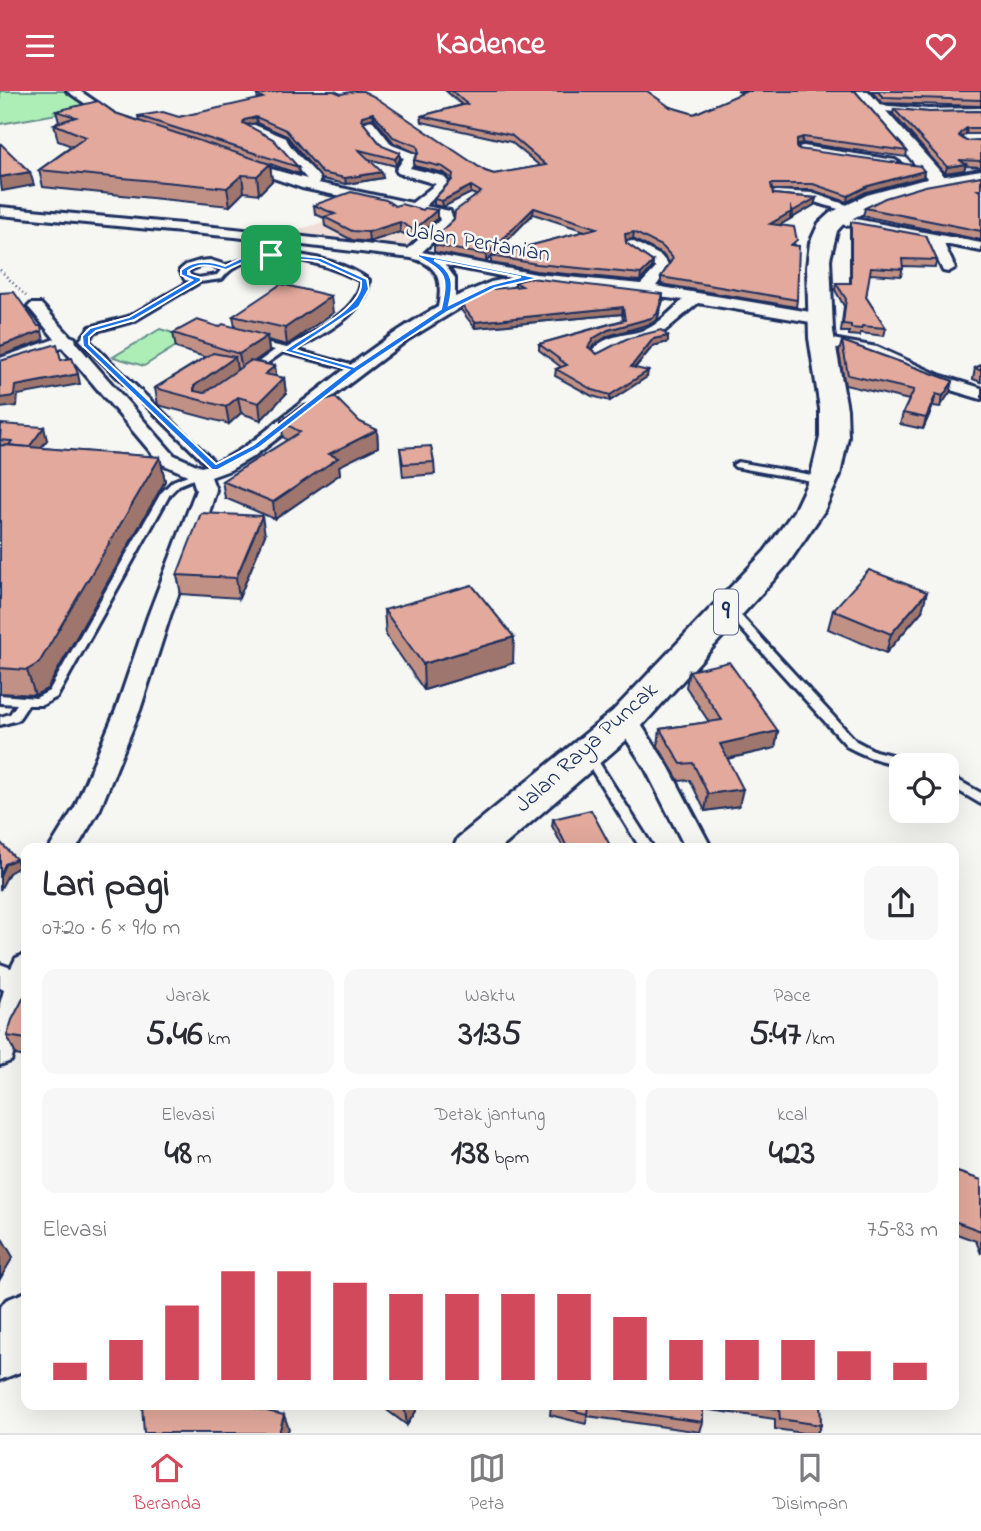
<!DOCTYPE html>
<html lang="id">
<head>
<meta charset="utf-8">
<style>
	:root { --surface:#fff; --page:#f7f7f7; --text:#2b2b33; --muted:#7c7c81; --line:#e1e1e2; --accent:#d1495b }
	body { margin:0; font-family:"Indie Flower",sans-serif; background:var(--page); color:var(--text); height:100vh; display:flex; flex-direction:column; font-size:26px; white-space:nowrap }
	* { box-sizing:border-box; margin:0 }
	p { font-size:23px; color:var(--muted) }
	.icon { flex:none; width:38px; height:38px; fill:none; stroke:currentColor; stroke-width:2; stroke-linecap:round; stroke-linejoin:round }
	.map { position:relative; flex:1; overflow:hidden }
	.sheet { position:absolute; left:21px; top:752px; width:938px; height:567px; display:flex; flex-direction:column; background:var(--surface); border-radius:14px; box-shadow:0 7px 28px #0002 }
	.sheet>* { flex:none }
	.buttons { position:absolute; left:889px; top:662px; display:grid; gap:14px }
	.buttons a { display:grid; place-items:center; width:70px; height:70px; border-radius:14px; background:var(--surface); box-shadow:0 7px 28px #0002; font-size:35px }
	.pin { position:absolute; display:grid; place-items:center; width:60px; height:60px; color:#fff; margin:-30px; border-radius:14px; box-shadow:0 4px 10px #0006 }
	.round { display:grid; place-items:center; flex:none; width:74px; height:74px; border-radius:14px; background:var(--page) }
	.headline { display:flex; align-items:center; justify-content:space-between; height:119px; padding:0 21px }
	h1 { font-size:38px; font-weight:700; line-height:52px }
	.metrics { display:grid; grid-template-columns:repeat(3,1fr); gap:10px; height:119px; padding:7px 21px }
	.metrics div { display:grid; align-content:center; border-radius:14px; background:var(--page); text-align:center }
	.metrics b { font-size:35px; font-weight:700 }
	.metrics small { font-size:19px; font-weight:400 }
	.metrics p { font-size:19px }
	.chart { height:196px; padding:14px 21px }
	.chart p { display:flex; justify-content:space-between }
	.chart svg { width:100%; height:126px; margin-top:7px; stroke:var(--accent); stroke-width:6 }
	header { display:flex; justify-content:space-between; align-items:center; height:91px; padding:0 21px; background:var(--accent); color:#fff; font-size:32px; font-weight:700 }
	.tabs { display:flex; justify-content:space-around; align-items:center; height:98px; border-top:2px solid var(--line); background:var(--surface); font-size:19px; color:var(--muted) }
	.tabs a { display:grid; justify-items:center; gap:4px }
	.tabs .current { color:var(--accent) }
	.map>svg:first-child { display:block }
</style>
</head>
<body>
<header><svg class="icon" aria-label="menu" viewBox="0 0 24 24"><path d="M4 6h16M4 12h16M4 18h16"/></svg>Kadence<svg class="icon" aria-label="heart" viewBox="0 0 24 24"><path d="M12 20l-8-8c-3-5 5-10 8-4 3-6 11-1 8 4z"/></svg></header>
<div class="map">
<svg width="981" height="1342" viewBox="0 0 981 1342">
	<rect width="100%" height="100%" fill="#f6f6f2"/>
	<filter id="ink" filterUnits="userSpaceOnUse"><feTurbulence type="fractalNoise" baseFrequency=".0143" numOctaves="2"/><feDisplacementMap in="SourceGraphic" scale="14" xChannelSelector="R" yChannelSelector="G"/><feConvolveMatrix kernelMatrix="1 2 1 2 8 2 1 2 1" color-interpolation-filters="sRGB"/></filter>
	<g filter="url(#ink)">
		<path fill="#f0dfd8" d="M356 121 417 150 406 160 302 147 297 139Z"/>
		<g fill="#adeeb6" stroke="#648e8a" stroke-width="2">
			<path d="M0 0H65L91 17 0 33Z"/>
			<path d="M160 238 189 247 144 275 113 266Z"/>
		</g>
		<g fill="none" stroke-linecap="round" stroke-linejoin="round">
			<g stroke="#1b2f5e" stroke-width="6">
				<g id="lane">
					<path d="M279 162C309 164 344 171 369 189 368 222 320 244 295 259L358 276V280L283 261 253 282 246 280 275 259 251 253V249L287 257C310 243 360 220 361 190 325 172 252 148 222 188L200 191 134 230 96 240 88 249 220 377 215 380 212 379 80 249 90 236 128 226 191 190 185 189 180 179 186 174 199 170 210 169 226 174 262 164ZM205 173 222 178 217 184 198 187 191 185 188 180Z"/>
					<path d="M738 371 823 386 828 389 823 392 735 376 733 374Z"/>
					<path d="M200 379 203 380V384L179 394 170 403 57 606 42 614H28L18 629 0 634V626L10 623 17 613 0 612V604L36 607 49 600 161 402 173 390Z"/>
					<path d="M729 515 733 516 856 650 875 660 919 671 921 674C893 674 874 670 848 656L725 520 724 518Z"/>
					<path d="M587 658 591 659 654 758H641L581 662Z"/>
					<path d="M947 683 981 702V713L947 693Z"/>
				</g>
			</g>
			<g stroke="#1b2f5e" stroke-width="6">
				<g id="street">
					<path d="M67 0H80L125 31 115 33Z"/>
					<path d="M877 14 928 18 981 17V23L928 24 873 19V15Z"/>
					<path d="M369 29 373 30 392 54 415 63 417 66 410 77 443 85 450 93 425 115 450 120 454 130 422 161 536 183 641 193 656 177 627 157V151L632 150 661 165 670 176 656 195 822 223 830 228 822 233 698 212 661 243 625 252 598 267 590 262C605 242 626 246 647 238 660 232 672 219 683 209L530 190 501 198 471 210 407 249 254 365 230 379 211 386 216 399 208 425 170 525 140 619 100 718 76 758H49L75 716 116 619 148 525 196 399 192 386 160 372 62 256 0 278V267L55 248 31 219 28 216 31 213H41L70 245 75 247 76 252 174 364 201 376C236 369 264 340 292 319 339 283 386 244 438 216 443 191 439 173 411 167L235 146 0 124V116L235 138 408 158 440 129 439 126 302 97 233 73 239 69 307 88 275 52 248 40 246 37 252 33 286 47C290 58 310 75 319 86L320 89 318 92 412 112 436 93 398 82 396 79 404 67 384 60 363 33ZM445 174 511 187 491 191 455 206V187Z"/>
					<path d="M803 55 895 69 901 73 895 77 799 62V56Z"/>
					<path d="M777 100 812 102 859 118 852 122 811 110 772 107V101Z"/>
					<path d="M835 124 981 152V160L944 153 955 177 948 181 943 180 929 150 830 131 828 128Z"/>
					<path d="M821 246 877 256 939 284 981 297V308L927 292 867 263 815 254 813 251 815 248Z"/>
					<path d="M626 621 634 623 668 675 712 758H686L645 677 614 629 618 623Z"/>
					<path d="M26 863V923L11 970 0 974V913L4 899 0 897V873L11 877 16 867Z"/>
				</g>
			</g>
			<g stroke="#1b2f5e" stroke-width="5">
				<path id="secondary" d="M852 0H868L946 87 949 91 946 95H934Z"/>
			</g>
			<g stroke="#1b2f5e" stroke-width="6">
				<g id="highway">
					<path d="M981 79V91L923 101 882 113 845 131 837 140 830 168 833 240 847 318 848 346 840 384 824 420 787 474 639 638 500 758H453L458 747 613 620 765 460 794 420 811 384 820 346V318L809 247 807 176 810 152 819 132 830 122 867 104 922 89Z"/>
					<path d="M26 1201V1273L20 1281 0 1289V1217L6 1209Z"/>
				</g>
			</g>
			<path stroke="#1b2f5e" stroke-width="2.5" stroke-dasharray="1 3.5" stroke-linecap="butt" d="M0 179 26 205"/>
			<use href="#lane" fill="#f6f6f2" fill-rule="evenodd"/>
			<use href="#street" fill="#f6f6f2" fill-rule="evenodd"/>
			<use href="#secondary" fill="#f6f6f2" fill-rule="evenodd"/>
			<use href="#highway" fill="#f6f6f2" fill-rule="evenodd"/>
		</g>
		<g fill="#c29186" stroke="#1b2f5e" stroke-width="2" fill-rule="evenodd">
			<path d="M334 0 485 80 494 83 540 75 511 51 422 31 421 25 462 14 446 0H503L670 16 694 23 743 2 737 0H855L907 60 906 66 802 52 797 54V58L924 80 923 86 866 101 847 111 812 99H772L773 103 816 107 814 114 792 127 791 126 790 128 779 134 796 155 797 209 796 216 661 193V186L670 172 662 163 633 148 626 149V152L653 171 652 177 640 190 536 180 491 172V166L486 171 434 161V147L454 128 476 104 471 102 443 116 434 114V108L452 88 444 82 414 75V69L418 63 417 62 394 52 374 27 362 31 382 55 400 68 396 75 368 68 383 87 346 93 322 88 287 45 257 32 247 34 298 76 299 83 270 73 272 90 259 103 244 101 230 115 43 96 39 79 72 55 58 50 54 33 59 31 56 20 115 22 139 30 138 25 179 26 258 9 257 4ZM533 123 585 140 492 165Z"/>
			<path d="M871 0H981V15L882 12Z"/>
			<path d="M894 18 929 21 981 20V43H966L961 46 966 50 981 49V76L965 75 964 79 945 82 893 23Z"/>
			<path d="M981 85V149L863 125 865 117Z"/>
			<path d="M314 114 395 115 423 119H437V128L415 148 400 141 369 151 352 149 325 135 324 127 315 123Z"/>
			<path d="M851 131 937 169 935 176 903 175 901 185 869 183 866 206 886 237 884 245 860 242V245L849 244V241H841L844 215 835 199 836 192H850V138Z"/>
			<path d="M515 191 663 209 657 229 650 233 608 245 594 254 591 258 597 263 668 251 653 255 635 277 647 286 610 310 592 305 555 285 556 278 561 276 539 259V253L623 229 622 223 475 237 461 219V213L515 195Z"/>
			<path d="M333 222 287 254 268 249 269 260 254 270 275 275 276 285 284 287 286 303 261 329 241 322 229 333 158 314 155 297 205 266 176 257 173 242 219 236H235L233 225Z"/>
			<path d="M842 250 953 290 950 301 940 316 933 315 923 338 900 333 903 322 909 309 845 294 839 261Z"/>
			<path d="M981 274V291L973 288 975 277Z"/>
			<path d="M281 330 360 331 377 339 378 356 339 375 340 383 275 428 225 407 222 390 287 349 283 346Z"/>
			<path d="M0 334 47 349 41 357 160 366 165 390 47 598 35 604 0 602Z"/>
			<path d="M400 357 434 371 435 383 403 386Z"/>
			<path d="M265 444 239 507 181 503 177 484Z"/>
			<path d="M384 519 513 572 424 599 386 544Z"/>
			<path d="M833 519 922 520 886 562 828 538Z"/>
			<path d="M689 580 778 640 775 657 727 668 739 715 705 720 690 689 679 690 658 655 660 638 709 631 686 596Z"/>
			<path d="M553 728 612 758H564L552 735Z"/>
			<path d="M26 902V966L16 964 7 945Z"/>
			<path d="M954 1080 981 1089V1163L976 1150 954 1142Z"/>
			<path d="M380 1314H420L407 1334Z"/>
			<path d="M551 1314H820L821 1334 817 1342H803L775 1338V1328L703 1318V1331L700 1341 587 1325 586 1333 550 1324Z"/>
		</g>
		<g fill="#9e766d" stroke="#1b2f5e" stroke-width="2">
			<path d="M373 22 374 27 362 30 361 29 362 25Z"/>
			<path d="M256 26 257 32 245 34 243 32 244 29Z"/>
			<path d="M967 37 966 43 959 48 960 42Z"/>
			<path d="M803 46 802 52 796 54 797 48Z"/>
			<path d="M400 62V68L396 75 395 68Z"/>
			<path d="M270 73 272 90 259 103 257 85Z"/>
			<path d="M966 73 964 79 945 82 947 76Z"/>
			<path d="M924 80 923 86 866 101 847 111 848 105 868 95Z"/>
			<path d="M30 81 34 94 2 100 0 86Z"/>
			<path d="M382 81 383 87 346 93 345 87Z"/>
			<path d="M242 84 244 101 230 115 227 97Z"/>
			<path d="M471 95V102L443 116 442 110Z"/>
			<path d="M816 107 814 114 792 127 793 120Z"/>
			<path d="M534 117 533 123 486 171V164Z"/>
			<path d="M437 119V128L415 148 414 139Z"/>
			<path d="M791 121 790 128 769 140 770 133Z"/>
			<path d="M400 131V141L369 151 368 141Z"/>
			<path d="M634 141 633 148 625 149V143Z"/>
			<path d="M653 171 652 177 640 190 641 183Z"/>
			<path d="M663 203V209L657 229 650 233 608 245 594 254 587 262 588 256 594 247 608 239 651 227Z"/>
			<path d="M331 205 333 222 287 254 285 237Z"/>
			<path d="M623 216 622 223 475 237V231Z"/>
			<path d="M42 240 44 249 0 265V255Z"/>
			<path d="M267 245 269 260 242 279 239 263Z"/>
			<path d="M668 245V251L653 255 630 282 631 276 653 248Z"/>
			<path d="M235 266 238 283 196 308 194 295Z"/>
			<path d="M275 275 277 291 265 283Z"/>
			<path d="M648 280 647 286 610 310V304Z"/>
			<path d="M78 283 80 293 18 304 17 315 0 317V307L15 295Z"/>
			<path d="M284 287 286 303 261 329 259 312Z"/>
			<path d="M953 290 950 301 940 316 943 305Z"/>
			<path d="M936 303 933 315 923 338 926 327Z"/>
			<path d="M238 306 241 322 229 333 226 316Z"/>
			<path d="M44 336 47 349 32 368 29 356Z"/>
			<path d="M377 339 378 356 339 375 340 383 275 428 273 411 329 363Z"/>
			<path d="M160 366 165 390 47 598 35 604 27 579Z"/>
			<path d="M262 425 265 444 239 507 236 487Z"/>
			<path d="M927 501 922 520 886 562 891 543Z"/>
			<path d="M514 546 513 572 424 599 423 573Z"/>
			<path d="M778 640 775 657 717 670 720 653Z"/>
			<path d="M743 698 739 715 705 720 708 703Z"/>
			<path d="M16 768 19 776 9 782 0 799V784L5 773Z"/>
			<path d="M3 1149 13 1166 0 1188V1154Z"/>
			<path d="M409 1314H420L407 1334 405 1320Z"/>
			<path d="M284 1324 289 1338 287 1342H279Z"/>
		</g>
		<g fill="#e2a99c" stroke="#1b2f5e" stroke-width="2">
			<path d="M279 0H334L341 3 355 0H363L375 6 485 80 494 83 546 74 511 44 421 25 467 13 452 0H647L670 16 694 23 747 0H855L907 60 803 46 797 48V58L920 75 924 80 868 95 848 105 813 93H771L773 103 816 107 793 120 791 117V121L770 133 794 136 797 149 791 154 799 155 797 209 661 186 673 167 663 156 634 141 625 143 626 152 653 171 641 183 537 173 491 165 597 137 534 117 486 164 433 154 440 148 434 147 454 128 455 120 481 101 471 95 442 110 434 108 452 89 453 83 443 76 414 69 419 61 417 55 393 46 373 22 362 25 361 29 382 55 400 62 395 68 359 59 382 81 345 87 322 82 286 39 256 26 244 29 243 32 273 48 298 76 138 25 163 21 179 26 263 7 257 4Z"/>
			<path d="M877 0H981V9L883 6Z"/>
			<path d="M98 10 115 22 270 73 257 85 242 84 227 97 39 79 86 46 54 33 76 26 56 20Z"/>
			<path d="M894 18 929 21 981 20V37H967L960 42 959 45 966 50 981 49V70L959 69 966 73 947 76Z"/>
			<path d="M0 52 30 81 0 86Z"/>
			<path d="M981 85V99H978L981 101V140L865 117 885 107 925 95Z"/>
			<path d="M351 101 386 109 395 115 401 113 423 119 425 117 437 119 414 139 400 131 368 141 352 140 324 126 335 123 314 114Z"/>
			<path d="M851 131 926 145 937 169 902 168 903 178 871 176 866 206 886 237 862 235 861 238 851 237V234L843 233 846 208 836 192H851Z"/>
			<path d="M530 187 663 203 657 223 651 227 608 239 594 247 588 256 597 263 626 248 661 239 668 245 653 248 631 276 648 280 610 304 593 299 556 278 567 274 539 253 625 229 623 216 475 231 461 213 492 198 522 195 515 191Z"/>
			<path d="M281 193 331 205 285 237 233 225Z"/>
			<path d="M14 201 38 235H41L42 240 0 255V202Z"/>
			<path d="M197 229 219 236 223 233 267 245 239 263 173 242Z"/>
			<path d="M842 250 953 290 943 305 936 303 926 327 903 322 914 299 848 284Z"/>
			<path d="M57 253 61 269 72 267 78 283 15 295 14 305 0 307V270Z"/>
			<path d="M213 262 235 266 194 295V300L204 302 250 270 275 275 265 283 284 287 259 312 238 306 226 316 155 297Z"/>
			<path d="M981 274V280L975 277Z"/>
			<path d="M335 306 360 331 377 339 329 363 338 367 273 411 222 390 300 341 281 330 301 315Z"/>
			<path d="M1 333 44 336 29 356 9 354 12 350 0 349Z"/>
			<path d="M3 354 160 366 39 572 27 579 0 577V355Z"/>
			<path d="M431 355 434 371 403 373 400 357Z"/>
			<path d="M201 422 262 425 236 487 177 484Z"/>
			<path d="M869 479 927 501 891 543 833 519Z"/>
			<path d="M472 494 514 546 423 573 384 519Z"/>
			<path d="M729 571 778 640 720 653 743 698 708 703 693 672 681 673 660 638 722 629 689 580Z"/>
			<path d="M591 719 612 758H568L553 728Z"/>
			<path d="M0 752H1L16 768 5 773 0 784Z"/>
			<path d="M26 902V948L7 945 12 929Z"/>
			<path d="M954 1080 981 1089V1140L954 1130Z"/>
			<path d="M142 1314H241L284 1324 279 1342H144Z"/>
			<path d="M398 1314H409L405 1320Z"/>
			<path d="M551 1314H703V1331L588 1315 587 1323Z"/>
			<path d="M751 1314H820L821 1334 780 1328 779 1318Z"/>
		</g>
	</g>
	<path fill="#1a73e8" stroke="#fff" stroke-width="2" fill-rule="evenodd" d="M271 162 321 167 367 188 369 198 359 216 294 259 354 276 441 218C448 186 447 182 418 166V163L539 187 495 197 447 221 358 280 259 357 218 379H212L83 255 82 245 90 237 129 226 192 189 181 184V179C194 168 209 169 225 175L239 168ZM271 166 317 170 361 190C365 218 304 243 284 260L349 279 253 354 216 373 89 253V246L96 240 134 229 201 190V187L188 183V180C200 171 212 175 226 179L244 171ZM434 169 521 186 490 194 449 214C454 193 454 180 434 169Z"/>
	<g text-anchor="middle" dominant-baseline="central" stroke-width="5" stroke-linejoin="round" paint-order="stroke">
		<g font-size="23" fill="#1b2f5e" stroke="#f6f6f2">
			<text transform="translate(478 152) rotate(10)">Jalan Pertanian</text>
			<text transform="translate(587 657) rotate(-42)">Jalan Raya Puncak</text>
		</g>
		<rect fill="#f6f6f2" stroke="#5d6b8a" stroke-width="2" x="714" y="498.5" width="24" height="45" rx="5"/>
		<g font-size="26" font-weight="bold" fill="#1b2f5e">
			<text x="726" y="521">9</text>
		</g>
	</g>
</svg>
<div class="buttons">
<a><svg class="icon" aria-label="locate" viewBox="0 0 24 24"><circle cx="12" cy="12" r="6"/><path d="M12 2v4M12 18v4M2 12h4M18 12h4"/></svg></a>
</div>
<div class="pin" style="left:271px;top:164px;background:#1e9e55"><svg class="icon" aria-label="arrive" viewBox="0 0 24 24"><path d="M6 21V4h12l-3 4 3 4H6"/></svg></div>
<section class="sheet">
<div class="headline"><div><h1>Lari pagi</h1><p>07:20 · 6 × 910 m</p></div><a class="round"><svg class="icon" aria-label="share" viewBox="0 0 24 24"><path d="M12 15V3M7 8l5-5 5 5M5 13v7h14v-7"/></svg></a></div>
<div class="metrics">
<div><p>Jarak</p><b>5.46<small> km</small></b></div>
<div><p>Waktu</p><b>31:35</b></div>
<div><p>Pace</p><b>5:47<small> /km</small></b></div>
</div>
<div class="metrics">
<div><p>Elevasi</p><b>48<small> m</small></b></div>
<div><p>Detak jantung</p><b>138<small> bpm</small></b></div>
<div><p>kcal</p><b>423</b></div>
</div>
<div class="chart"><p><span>Elevasi</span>75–83 m</p>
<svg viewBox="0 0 160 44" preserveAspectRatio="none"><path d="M5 44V38M15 44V30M25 44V18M35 44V6M45 44V6M55 44V10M65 44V14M75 44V14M85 44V14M95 44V14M105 44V22M115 44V30M125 44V30M135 44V30M145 44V34M155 44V38"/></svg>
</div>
</section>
</div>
<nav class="tabs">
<a class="current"><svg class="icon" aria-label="home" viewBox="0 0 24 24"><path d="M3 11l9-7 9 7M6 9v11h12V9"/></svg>Beranda</a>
<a><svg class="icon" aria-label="map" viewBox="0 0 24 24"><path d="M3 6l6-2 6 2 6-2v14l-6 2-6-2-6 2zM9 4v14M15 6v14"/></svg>Peta</a>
<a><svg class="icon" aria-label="saved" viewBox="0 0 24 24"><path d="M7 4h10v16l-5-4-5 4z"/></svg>Disimpan</a>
</nav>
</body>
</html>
